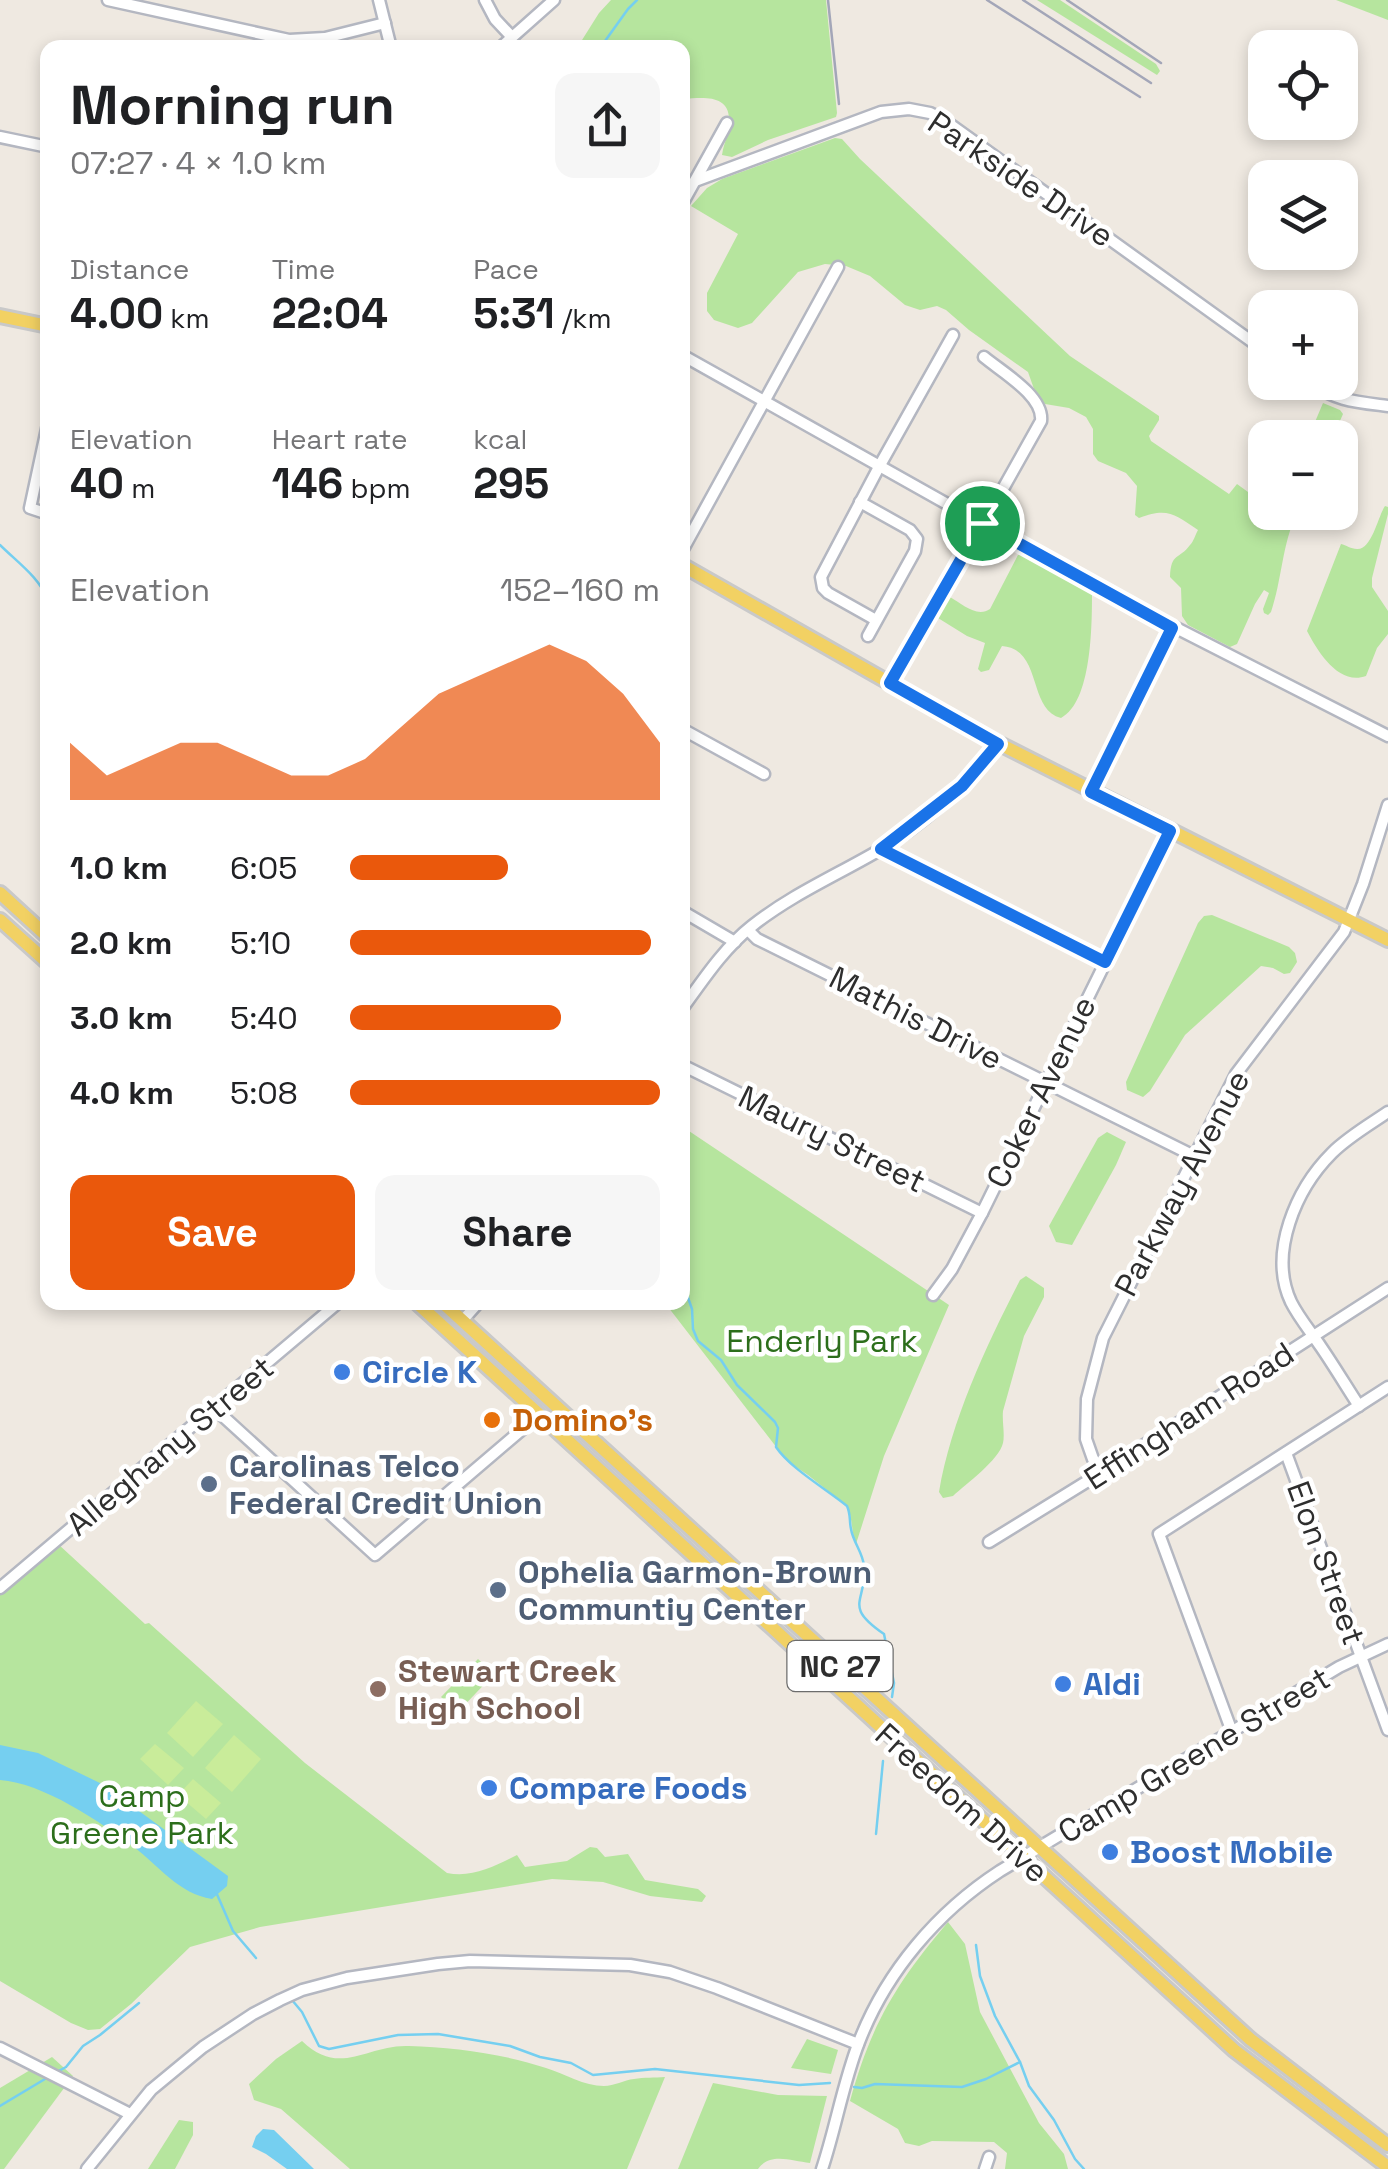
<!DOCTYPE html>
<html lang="en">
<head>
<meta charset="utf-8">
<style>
	:root { --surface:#fff; --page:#f6f6f6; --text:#202124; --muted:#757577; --accent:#ea580c }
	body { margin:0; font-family:"Space Grotesk",sans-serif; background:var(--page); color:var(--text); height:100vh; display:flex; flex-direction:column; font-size:38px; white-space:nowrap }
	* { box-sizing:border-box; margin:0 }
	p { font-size:32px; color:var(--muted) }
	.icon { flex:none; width:55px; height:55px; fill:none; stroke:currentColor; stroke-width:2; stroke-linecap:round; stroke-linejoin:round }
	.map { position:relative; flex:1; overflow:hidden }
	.panel { position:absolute; left:40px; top:40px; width:650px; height:1270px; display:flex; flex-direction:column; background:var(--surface); border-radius:20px; box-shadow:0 5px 15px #0003 }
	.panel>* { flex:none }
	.fabs { position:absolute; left:1248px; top:30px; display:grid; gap:20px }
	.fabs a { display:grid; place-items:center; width:110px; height:110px; border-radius:20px; background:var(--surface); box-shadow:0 5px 15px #0003; font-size:50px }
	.pin { position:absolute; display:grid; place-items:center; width:85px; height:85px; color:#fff; margin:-42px; border:5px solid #fff; border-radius:50%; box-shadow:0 2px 10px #0007 }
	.round { display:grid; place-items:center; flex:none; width:105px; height:105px; border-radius:20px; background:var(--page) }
	.head { display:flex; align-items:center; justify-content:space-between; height:170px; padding:0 30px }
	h1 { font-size:55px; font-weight:800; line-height:75px }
	.metrics { display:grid; grid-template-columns:repeat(3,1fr); gap:15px; height:170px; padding:10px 30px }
	.metrics div { display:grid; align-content:center }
	.metrics b { font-size:42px; font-weight:800 }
	.metrics small { font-size:28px; font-weight:400 }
	.metrics p { font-size:28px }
	.chart { height:280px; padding:20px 30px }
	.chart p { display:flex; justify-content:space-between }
	.chart svg { width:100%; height:180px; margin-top:10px; fill:var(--accent); opacity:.7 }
	.cta { display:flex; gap:20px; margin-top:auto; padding:20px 30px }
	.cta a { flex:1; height:115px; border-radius:20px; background:var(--accent); color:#fff; font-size:40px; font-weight:800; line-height:115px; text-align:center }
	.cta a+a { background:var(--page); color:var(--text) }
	ul { padding:0 30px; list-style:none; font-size:32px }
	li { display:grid; grid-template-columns:160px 120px 1fr; align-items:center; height:75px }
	li i { height:25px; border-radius:12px; background:var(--accent) }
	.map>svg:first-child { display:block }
</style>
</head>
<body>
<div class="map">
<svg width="1388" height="2169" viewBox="0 0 1388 2169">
	<rect width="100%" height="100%" fill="#efe9e1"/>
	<g fill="#b6e59e">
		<path d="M611 0H826L837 113 836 117 768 140 732 157 722 155C723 146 727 138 728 130 735 94 707 97 683 99L682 48H577L599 13Z"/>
		<path d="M1037 0H1060L1156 64 1160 71 1157 75Z"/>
		<path d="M1336 0H1388V20Z"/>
		<path d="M835 138 842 139 860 159 1070 356 1159 416V420L1149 436 1151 441 1229 494 1237 484 1259 500 1265 492V512L1297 513C1282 544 1282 580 1271 612L1268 615 1264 613 1263 609 1269 593 1264 590 1255 604 1237 644 1230 647 1188 625 1182 616 1181 588 1170 577C1171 552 1179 560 1190 545 1194 541 1195 535 1198 530 1175 514 1167 507 1139 518L1135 515 1137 486 1126 473 1098 461 1093 454V429L1086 417 1069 408 1045 404 1034 389 1028 372 969 330 946 310 937 306 920 310 905 305 870 276 846 266 825 264 798 272 752 323 738 328 714 320 707 311V293L738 234 691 206 707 188 722 179Z"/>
		<path d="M1323 403 1340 410 1343 414 1333 437H1306L1312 429Z"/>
		<path d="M1385 506 1388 507V514L1372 578V587L1388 611V634L1377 648 1366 676C1339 686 1318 652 1307 631L1341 544C1346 545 1351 549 1357 549 1372 550 1378 516 1385 506Z"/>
		<path d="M1022 554 1092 593C1092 625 1092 702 1061 718 1027 709 1043 649 1002 646L989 670 981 672 978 669 985 643 967 636 938 618 950 597C962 604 977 618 990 609L1018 555Z"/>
		<path d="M1212 915 1289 947 1295 953 1297 962 1290 973 1284 974 1273 968 1261 966 1185 1035 1150 1091 1143 1097 1127 1090 1126 1082 1198 923 1204 916Z"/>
		<path d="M683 1127 949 1305 884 1456 856 1544C851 1532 853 1518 847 1506L808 1475 787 1461 665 1303 682 1302Z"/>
		<path d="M1107 1132 1126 1142 1116 1165 1072 1245 1056 1242 1049 1226 1098 1138Z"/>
		<path d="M1026 1276 1044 1288V1297L1024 1336 1003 1411C1002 1422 1005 1434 1003 1443 999 1460 966 1484 953 1496L943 1498 939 1492C951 1420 987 1344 1020 1280Z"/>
		<path d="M58 1544 145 1624 149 1623 305 1763 447 1873C473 1878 495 1866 517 1855L525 1867 567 1861 590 1847 597 1848 605 1857 628 1854 645 1880 698 1889 706 1896 702 1902 650 1896 603 1882 552 1879 260 1927 190 1947 131 2004 100 2029 88 2030 71 2023 0 1981V1590Z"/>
		<path d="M478 1659 494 1674 458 1712 441 1697Z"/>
		<path d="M948 1922 965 1944 980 2012 1039 2123 1064 2154 1068 2169H1005L1007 2153 994 2142 932 2141 919 2146 905 2143 898 2129 850 2101C871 2024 897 1982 948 1922Z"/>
		<path d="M807 2039 838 2050 831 2074 791 2068Z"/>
		<path d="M302 2041C340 2078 367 2044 409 2046 453 2047 504 2054 546 2068 565 2074 584 2086 604 2086 614 2086 624 2080 634 2079 644 2077 655 2078 665 2077L627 2169H350L281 2109 254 2100 249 2084 276 2059Z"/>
		<path d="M52 2057 73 2076 4 2169H0V2088Z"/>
		<path d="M713 2083 778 2095 827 2096 810 2163C791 2161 770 2152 758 2169H678Z"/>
		<path d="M179 2120 193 2122V2135L175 2169H148Z"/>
	</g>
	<g fill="#c9ec9a">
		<path d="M196 1701 223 1724 193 1757 167 1733Z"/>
		<path d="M234 1735 261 1759 232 1792 205 1768Z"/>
		<path d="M155 1744 184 1768 168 1785 140 1759Z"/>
		<path d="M193 1779 221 1803 206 1819 178 1795Z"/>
	</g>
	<g fill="#75cff0">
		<path d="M0 1745 38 1753 102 1784 228 1876 227 1886 212 1899C179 1894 159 1866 134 1847 99 1821 43 1783 0 1780Z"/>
		<path d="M263 2129 274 2130 314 2169H287L266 2154 252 2147 256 2136Z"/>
	</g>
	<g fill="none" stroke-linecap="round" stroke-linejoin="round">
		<g stroke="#75cff0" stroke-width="2.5">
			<path d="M600 48 628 9 637 0"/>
			<path d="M0 545C17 562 39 577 48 600"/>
			<path d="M682 1290 686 1292 692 1309 693 1329 698 1341 721 1360 737 1385 775 1422 778 1428 776 1447C790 1468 826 1489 847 1506 851 1515 849 1520 851 1529 853 1542 863 1553 864 1566 867 1603 842 1605 884 1634L894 1683 892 1697"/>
			<path d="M876 1834 883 1761"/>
			<path d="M216 1892 233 1931 256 1958"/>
			<path d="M976 1945 980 1976 995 2016 1020 2062 1029 2086 1054 2120 1075 2159 1084 2169"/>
			<path d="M292 2000 302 2012 319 2046 329 2049 398 2035 438 2034 510 2046 540 2057 571 2063 593 2075 655 2069 799 2085 830 2083"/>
			<path d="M57 2072 66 2067 83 2046 100 2035 139 2003"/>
			<path d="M854 2087 862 2088 875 2084 962 2087 986 2079 1020 2062"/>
			<path d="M0 2106 50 2076"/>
		</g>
		<g stroke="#b4b7c1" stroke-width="15">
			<g id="minor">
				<path d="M108 0 289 40 325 38 385 23"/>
				<path d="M379 0 391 48"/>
				<path d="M485 0 495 19 511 36"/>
				<path d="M500 48 554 0"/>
				<path d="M0 137 48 147"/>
				<path d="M695 181 881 112 909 109 930 113 944 120 1265 351"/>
				<path d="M682 204 727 123"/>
				<path d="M682 355 1086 582 1388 736"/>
				<path d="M1309 382C1335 401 1357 402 1388 406"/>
				<path d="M48 424 30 508 48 514"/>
				<path d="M860 502 910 530 917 539 915 551 868 636"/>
				<path d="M682 551 838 267"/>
				<path d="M876 620 828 593 823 588 821 577 880 465 953 335"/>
				<path d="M890 683 978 527 986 519 1041 421C1044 396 1002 372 984 357"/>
				<path d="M682 729 764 774"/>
				<path d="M1091 792 1172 628"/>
				<path d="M881 849 1105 962"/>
				<path d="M682 911 735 942"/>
				<path d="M748 930 757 939 1194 1156"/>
				<path d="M682 1009C703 980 724 948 752 926 791 895 835 876 878 851 919 827 971 783 998 744"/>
				<path d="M682 1065 982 1213"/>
				<path d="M933 1295 952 1269 982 1213 1170 831"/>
				<path d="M462 1321 479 1302"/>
				<path d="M1359 1406C1346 1386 1334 1366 1321 1347 1311 1332 1299 1318 1291 1302 1268 1253 1296 1189 1332 1153 1348 1137 1369 1125 1388 1112"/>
				<path d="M214 1408 375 1555 539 1415"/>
				<path d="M1286 1453 1388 1730"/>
				<path d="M1104 1471 1093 1459 1086 1439 1087 1399 1103 1338 1236 1074 1344 932 1363 884 1388 805"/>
				<path d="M989 1542 1104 1471 1388 1288"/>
				<path d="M0 1588 339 1302"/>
				<path d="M1232 1732 1159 1534 1388 1387"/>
				<path d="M0 2048 130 2114"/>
				<path d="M87 2169 151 2090 203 2047 253 2014 280 2000 302 1990 347 1978 438 1964 470 1961 630 1965 670 1972 717 1988 858 2044"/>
				<path d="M822 2169C836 2127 843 2083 859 2042 886 1972 937 1912 1000 1871L1339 1667 1388 1644"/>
				<path d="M985 2169 989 2157"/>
			</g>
		</g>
		<g stroke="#c9c9c9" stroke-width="18">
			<g id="major">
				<path d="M0 316 48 326"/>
				<path d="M682 565 976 732 1388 940"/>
				<path d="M0 893 48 937"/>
				<path d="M0 920 48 963"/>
				<path d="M416 1302 1234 2050 1388 2167"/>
				<path d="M442 1302 1250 2039 1388 2145"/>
			</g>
		</g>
		<use href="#minor" stroke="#fff" stroke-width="10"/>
		<use href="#major" stroke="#f2d163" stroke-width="12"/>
		<g stroke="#a3a6b8" stroke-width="2.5">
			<path d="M828 0 839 104"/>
			<path d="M987 0 1140 97"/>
			<path d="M1023 0 1151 83"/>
			<path d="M1067 0 1161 63"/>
		</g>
	</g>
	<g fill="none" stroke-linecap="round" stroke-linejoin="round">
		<g stroke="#fff" stroke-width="20">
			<path id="route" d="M982 523 1172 628 1091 792 1170 831 1105 962 881 849 962 786 998 744 890 683Z"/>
		</g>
		<use href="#route" stroke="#1a73e8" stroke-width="12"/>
	</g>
	<g fill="#3f7fe0" stroke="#fff" stroke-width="4">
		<circle cx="342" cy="1372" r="10"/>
		<circle cx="1063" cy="1684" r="10"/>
		<circle cx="489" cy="1788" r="10"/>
		<circle cx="1110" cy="1852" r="10"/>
	</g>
	<circle fill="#e8710a" stroke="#fff" stroke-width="4" cx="492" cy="1420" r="10"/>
	<g fill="#5c6f8a" stroke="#fff" stroke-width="4">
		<circle cx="209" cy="1484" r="10"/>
		<circle cx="498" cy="1590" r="10"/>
	</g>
	<circle fill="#8d6e63" stroke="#fff" stroke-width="4" cx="378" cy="1689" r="10"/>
	<g text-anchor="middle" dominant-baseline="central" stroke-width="9" stroke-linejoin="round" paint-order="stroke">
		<rect fill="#fff" stroke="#6d6d6d" stroke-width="2.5" x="787.5" y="1641" width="105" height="50" rx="8"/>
		<g font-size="30" font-weight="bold" fill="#2e2e2e">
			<text x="840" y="1666">NC 27</text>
		</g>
		<g font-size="32" fill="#2e2e2e" stroke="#fff">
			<text transform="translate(1021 179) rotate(34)">Parkside Drive</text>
			<text transform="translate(916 1018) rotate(27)">Mathis Drive</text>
			<text transform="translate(1041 1092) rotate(-64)">Coker Avenue</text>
			<text transform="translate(832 1139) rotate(26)">Maury Street</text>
			<text transform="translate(1182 1183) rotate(-62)">Parkway Avenue</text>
			<text transform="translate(1189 1416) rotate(-33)">Effingham Road</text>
			<text transform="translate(170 1446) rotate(-40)">Alleghany Street</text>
			<text transform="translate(1326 1563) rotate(70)">Elon Street</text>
			<text transform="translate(1194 1755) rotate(-31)">Camp Greene Street</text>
			<text transform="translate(962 1803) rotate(42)">Freedom Drive</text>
		</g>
		<g font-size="32" fill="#2c6e1b" stroke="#fff">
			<text x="822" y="1341">Enderly Park</text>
			<text x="142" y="1796">Camp<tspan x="142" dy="37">Greene Park</tspan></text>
		</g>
		<g font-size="32" font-weight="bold" fill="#366cbe" stroke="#fff" text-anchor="start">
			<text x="362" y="1372">Circle K</text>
			<text x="1083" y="1684">Aldi</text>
			<text x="509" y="1788">Compare Foods</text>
			<text x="1130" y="1852">Boost Mobile</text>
		</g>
		<g font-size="32" font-weight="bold" fill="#c56008" stroke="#fff" text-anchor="start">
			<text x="512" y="1420">Domino's</text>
		</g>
		<g font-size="32" font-weight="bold" fill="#4e5e75" stroke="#fff" text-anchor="start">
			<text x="229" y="1466">Carolinas Telco<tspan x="229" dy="37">Federal Credit Union</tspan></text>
			<text x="518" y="1572">Ophelia Garmon-Brown<tspan x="518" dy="37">Communtiy Center</tspan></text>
		</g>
		<g font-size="32" font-weight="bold" fill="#785e54" stroke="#fff" text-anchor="start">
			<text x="398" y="1671">Stewart Creek<tspan x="398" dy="37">High School</tspan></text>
		</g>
	</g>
</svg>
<div class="fabs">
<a><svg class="icon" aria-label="locate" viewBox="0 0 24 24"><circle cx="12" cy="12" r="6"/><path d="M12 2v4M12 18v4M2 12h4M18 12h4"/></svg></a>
<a><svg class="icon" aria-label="layers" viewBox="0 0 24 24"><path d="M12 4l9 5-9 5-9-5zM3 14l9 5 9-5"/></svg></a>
<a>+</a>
<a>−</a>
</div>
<div class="pin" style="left:982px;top:523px;background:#1e9e55"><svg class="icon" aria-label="arrive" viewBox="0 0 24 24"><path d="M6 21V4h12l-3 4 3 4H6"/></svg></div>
<section class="panel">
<div class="head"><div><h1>Morning run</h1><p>07:27 · 4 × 1.0 km</p></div><a class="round"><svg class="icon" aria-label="share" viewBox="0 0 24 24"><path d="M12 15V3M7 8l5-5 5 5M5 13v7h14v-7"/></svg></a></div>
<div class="metrics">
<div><p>Distance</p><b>4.00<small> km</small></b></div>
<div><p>Time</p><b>22:04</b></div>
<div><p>Pace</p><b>5:31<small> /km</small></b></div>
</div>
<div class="metrics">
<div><p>Elevation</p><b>40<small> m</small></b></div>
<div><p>Heart rate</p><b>146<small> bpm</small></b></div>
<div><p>kcal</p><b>295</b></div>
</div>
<div class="chart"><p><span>Elevation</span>152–160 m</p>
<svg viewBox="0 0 160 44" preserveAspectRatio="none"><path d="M0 44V30L10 38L20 34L30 30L40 30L50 34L60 38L70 38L80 34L90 26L100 18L110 14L120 10L130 6L140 10L150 18L160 30V44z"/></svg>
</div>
<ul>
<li><b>1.0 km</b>6:05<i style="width:51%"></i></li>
<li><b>2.0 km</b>5:10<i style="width:97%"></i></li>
<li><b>3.0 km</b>5:40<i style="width:68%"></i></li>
<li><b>4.0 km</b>5:08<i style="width:100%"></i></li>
</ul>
<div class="cta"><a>Save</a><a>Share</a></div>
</section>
</div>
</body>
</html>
